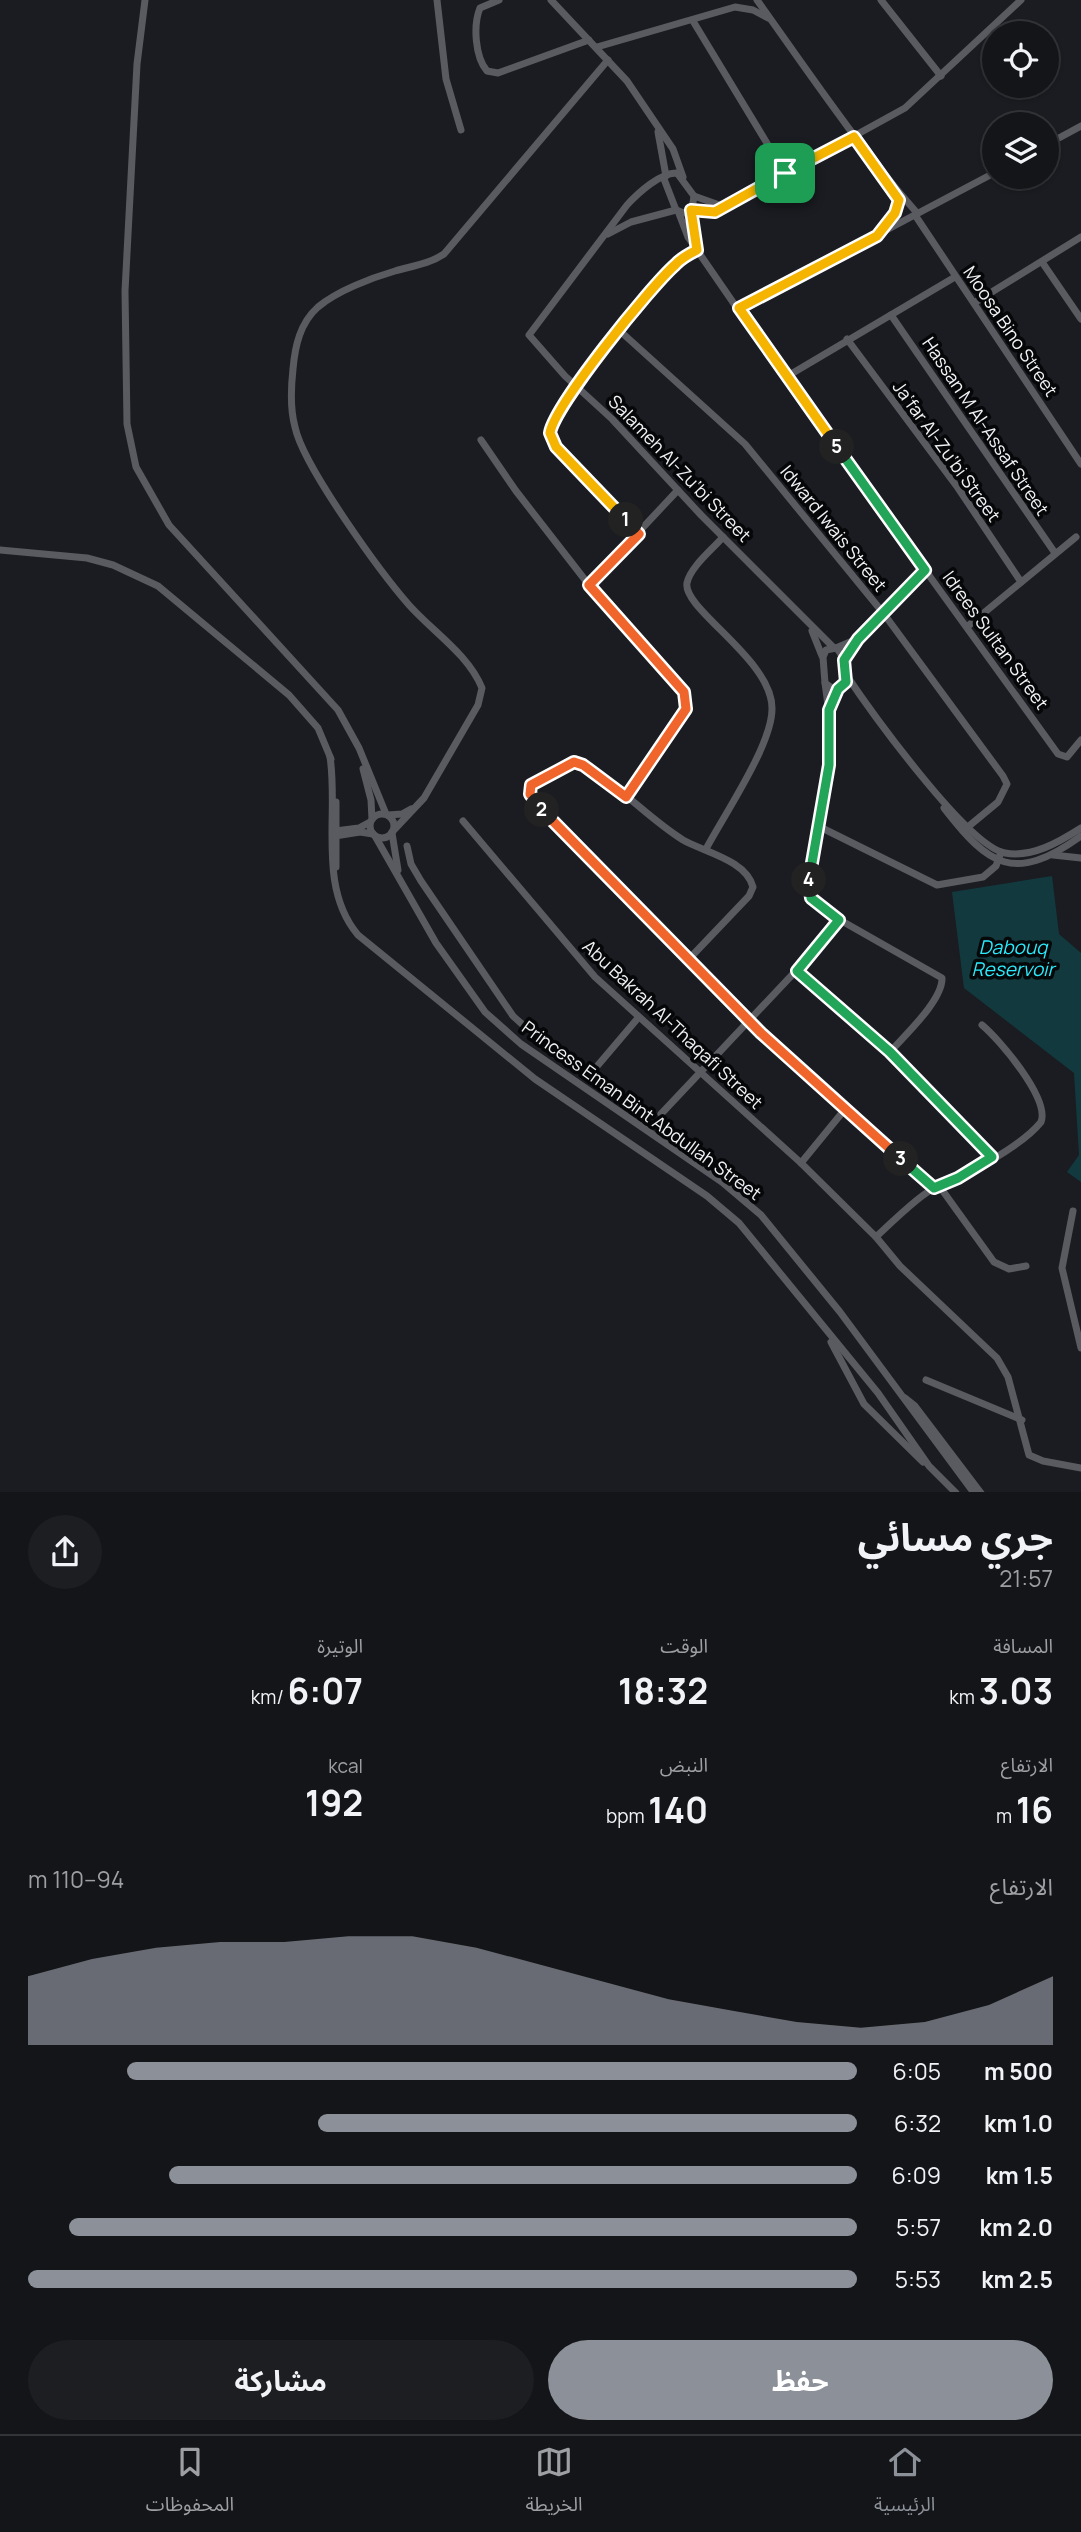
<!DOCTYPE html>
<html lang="ar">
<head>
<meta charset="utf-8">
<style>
	:root { --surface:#141519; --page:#1d1e22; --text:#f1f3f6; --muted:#9d9fa2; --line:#333438; --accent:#8c9099 }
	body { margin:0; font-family:Manrope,"Noto Sans Arabic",sans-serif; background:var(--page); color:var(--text); direction:rtl; height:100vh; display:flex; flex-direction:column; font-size:26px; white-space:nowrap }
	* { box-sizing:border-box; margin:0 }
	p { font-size:23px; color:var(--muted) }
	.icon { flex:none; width:38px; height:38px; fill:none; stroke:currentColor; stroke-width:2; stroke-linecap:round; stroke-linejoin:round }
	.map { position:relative; height:1492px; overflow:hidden; direction:ltr }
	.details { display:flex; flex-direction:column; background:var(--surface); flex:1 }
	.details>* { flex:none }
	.tools { position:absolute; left:982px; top:21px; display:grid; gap:14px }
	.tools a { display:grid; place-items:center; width:77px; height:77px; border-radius:50%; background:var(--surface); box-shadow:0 2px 5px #0004,0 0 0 2px var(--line); font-size:35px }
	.pin { position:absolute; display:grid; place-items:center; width:60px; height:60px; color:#fff; margin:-30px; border-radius:14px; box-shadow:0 4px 10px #0006 }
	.km { position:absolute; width:35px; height:35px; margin:-18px; border-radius:50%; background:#222; color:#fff; font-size:19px; line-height:35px; text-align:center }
	.round { display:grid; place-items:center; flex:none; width:74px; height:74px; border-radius:37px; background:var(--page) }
	.overview { display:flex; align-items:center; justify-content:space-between; height:119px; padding:0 28px }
	h1 { font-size:38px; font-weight:700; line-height:52px }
	.stats { display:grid; grid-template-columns:repeat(3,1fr); gap:10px; height:119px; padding:7px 28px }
	.stats div { display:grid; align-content:center }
	.stats b { font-size:35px; font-weight:700 }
	.stats small { font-size:19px; font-weight:400 }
	.stats p { font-size:19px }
	.chart { height:196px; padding:14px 28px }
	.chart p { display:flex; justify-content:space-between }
	.chart svg { width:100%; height:126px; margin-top:7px; fill:var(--accent); opacity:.7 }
	.primary-button { display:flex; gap:14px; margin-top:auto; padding:14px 28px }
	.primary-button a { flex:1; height:80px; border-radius:42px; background:var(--accent); color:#fff; font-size:28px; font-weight:700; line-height:80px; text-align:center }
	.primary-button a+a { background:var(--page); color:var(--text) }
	ul { padding:0 28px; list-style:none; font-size:23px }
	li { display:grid; grid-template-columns:112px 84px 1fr; align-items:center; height:52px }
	li i { height:18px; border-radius:9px; background:var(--accent) }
	.menu { display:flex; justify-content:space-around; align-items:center; height:98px; border-top:2px solid var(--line); background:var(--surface); font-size:19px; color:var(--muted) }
	.menu a { display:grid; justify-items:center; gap:4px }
	.menu .on { color:var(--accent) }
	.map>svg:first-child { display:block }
</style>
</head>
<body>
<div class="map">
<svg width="1081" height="1493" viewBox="0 0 1081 1493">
	<rect width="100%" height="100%" fill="#1a1c21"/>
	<path fill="#123a3e" d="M1052 876 1059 934 1081 953V1182L1067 1172 1079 1155 1074 1073 964 988 952 892Z"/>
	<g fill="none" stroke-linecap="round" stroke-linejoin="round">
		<g stroke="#595b61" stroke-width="7">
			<path d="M145 0 137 64 125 291 127 424 136 467 169 525 338 710 359 748 386 814"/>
			<path d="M437 0 446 79 461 130"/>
			<path d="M499 0 480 8C473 25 475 57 487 71L498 73 589 40"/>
			<path d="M551 0 627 81 673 149 683 177"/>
			<path d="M757 0C809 73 858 146 917 213"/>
			<path d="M881 0 941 76"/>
			<path d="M693 21 785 173"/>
			<path d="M597 47 735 7 753 10 768 18"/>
			<path d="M658 132 666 176"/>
			<path d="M1046 145 1081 126"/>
			<path d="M664 179 676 210 684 213 692 209 694 196 677 173C661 172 638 193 627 205L529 335 565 376 612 419 701 515 833 647"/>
			<path d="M694 196 722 206"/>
			<path d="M692 209 709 213 727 206 905 108 1021 0"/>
			<path d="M691 210 695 245"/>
			<path d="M678 211 688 237 759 340 1058 754 1067 757 1081 740"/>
			<path d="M915 215 1081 464"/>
			<path d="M882 230 896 213 899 200"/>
			<path d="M608 234 631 222 676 210"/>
			<path d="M1042 262 1081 319"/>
			<path d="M974 303 1081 237"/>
			<path d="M739 308 994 173"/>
			<path d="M891 315 1055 553"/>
			<path d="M620 331 745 444 884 614 1003 776 1007 784 998 802 963 831"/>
			<path d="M847 339 958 488 1021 582"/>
			<path d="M786 377 955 277"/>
			<path d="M481 440 516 491 589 585 687 697 683 717 626 797"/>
			<path d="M639 534 556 447 551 439V427L575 386 672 267 697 250"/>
			<path d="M0 550 87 558 113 565 158 586 289 695 318 728 331 759"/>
			<path d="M589 585 678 490"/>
			<path d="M968 626 1076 537"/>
			<path d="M812 631 822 656"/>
			<path d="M836 648C845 656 847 673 844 685L835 690 825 683 823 657 826 650Z"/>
			<path d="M836 648 857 639"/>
			<path d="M844 660 858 639 925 570"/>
			<path d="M845 673C869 709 967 846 1005 853 1032 858 1059 842 1081 828"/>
			<path d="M825 683C830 716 832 747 827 780 824 810 803 873 811 898L826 912 942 978C943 1000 905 1035 890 1052"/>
			<path d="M330 757C339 813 317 887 358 935L535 1079 707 1196 739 1223 878 1393 929 1466 956 1493"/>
			<path d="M363 769 371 800 372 819"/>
			<path d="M944 808C989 866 1014 884 1081 836"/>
			<circle cx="382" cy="826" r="12"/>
			<path d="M388 815 402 814 411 809"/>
			<path d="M463 821 595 977 801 1163 876 1237 900 1266 997 1358 1008 1377 1029 1455 1043 1461 1081 1468"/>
			<path d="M820 827 937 885 983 877 996 866 1001 852"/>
			<path d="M335 831 359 828 370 822"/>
			<path d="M392 832 424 798 478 705 482 688C468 654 433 632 409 605 381 573 303 466 295 427 290 409 291 387 293 369 295 346 300 323 318 307 337 291 371 278 395 271 412 266 429 264 444 254L608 60"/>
			<path d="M392 833 398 870"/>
			<path d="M335 836 360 832 373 834"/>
			<path d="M375 836 436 943 485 1012 521 1044 722 1182 761 1215 840 1312 974 1493"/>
			<path d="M407 846 411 864 421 881 513 1016C528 1030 574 1069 593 1071L638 1018"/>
			<path d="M706 849C724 815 772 745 772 709 773 660 682 609 687 583 690 567 713 549 723 537"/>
			<path d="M1053 855 1081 858"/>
			<path d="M336 867V802"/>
			<path d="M689 959 749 896 753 887C746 860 704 852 683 840 646 817 617 782 578 763L565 765 531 785 530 795 550 819 760 1033 934 1188"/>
			<path d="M797 971 890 1052 992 1157"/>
			<path d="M661 1114 808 958 839 920"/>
			<path d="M801 1163 846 1108"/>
			<path d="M940 1187 994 1262 1009 1269 1026 1266"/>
			<path d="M1073 1211 1062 1268 1081 1348"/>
			<path d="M876 1237C889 1225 921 1193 935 1188 965 1176 1021 1147 1041 1122 1050 1099 1000 1040 982 1025"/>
			<path d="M831 1342 864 1404 923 1462"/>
			<path d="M926 1380 1022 1420"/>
			<path d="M905 1398 915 1406 981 1493"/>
		</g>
	</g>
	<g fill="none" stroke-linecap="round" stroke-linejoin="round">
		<g stroke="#fff" stroke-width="14">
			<path id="split-1" d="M626 520 556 447 550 433C554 406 650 287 675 265 681 258 689 254 697 250L691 210 715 212 785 173"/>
		</g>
		<g stroke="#fff" stroke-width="14">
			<path id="split-2" d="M542 810 530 794 531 785 574 762 583 765 626 797 686 709 684 692 589 585 639 534 626 520"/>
		</g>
		<g stroke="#fff" stroke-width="14">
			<path id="split-3" d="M542 810 761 1033 901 1159"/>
		</g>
		<g stroke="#fff" stroke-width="14">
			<path id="split-4" d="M809 880 811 898 839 920 797 971 890 1052 992 1157 958 1178 934 1188 901 1159"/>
		</g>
		<g stroke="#fff" stroke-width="14">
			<path id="split-5" d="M809 880 829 765V710L838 689 846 682 844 660 858 639 925 570 837 447"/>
		</g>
		<g stroke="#fff" stroke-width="14">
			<path id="split-6" d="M785 173 854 137 899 200 895 213 877 236 739 308 837 447"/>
		</g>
		<use href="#split-1" stroke="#f5b400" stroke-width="9"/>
		<use href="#split-2" stroke="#f0652b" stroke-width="9"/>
		<use href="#split-3" stroke="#f0652b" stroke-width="9"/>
		<use href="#split-4" stroke="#22a559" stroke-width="9"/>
		<use href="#split-5" stroke="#22a559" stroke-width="9"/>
		<use href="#split-6" stroke="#f5b400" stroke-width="9"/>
	</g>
	<g text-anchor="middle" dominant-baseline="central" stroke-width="7" stroke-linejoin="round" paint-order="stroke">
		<g font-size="18" fill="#f2f3f7" stroke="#060708">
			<text transform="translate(1011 331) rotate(56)">Moosa Bino Street</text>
			<text transform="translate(986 426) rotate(56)">Hassan M Al-Assaf Street</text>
			<text transform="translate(947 451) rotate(54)">Ja‘far Al-Zu‘bi Street</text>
			<text transform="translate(680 468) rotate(46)">Salameh Al-Zu‘bi Street</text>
			<text transform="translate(834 528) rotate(51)">Idward Iwais Street</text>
			<text transform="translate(996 640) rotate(54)">Idrees Sultan Street</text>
			<text transform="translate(673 1024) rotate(43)">Abu Bakrah Al-Thaqafi Street</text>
			<text transform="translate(642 1110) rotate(36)">Princess Eman Bint Abdullah Street</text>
		</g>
		<g font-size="19" font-style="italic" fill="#2ae9fa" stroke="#060708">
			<text x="1013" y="947">Dabouq<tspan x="1013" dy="22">Reservoir</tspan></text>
		</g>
	</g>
</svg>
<div class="tools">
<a><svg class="icon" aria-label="locate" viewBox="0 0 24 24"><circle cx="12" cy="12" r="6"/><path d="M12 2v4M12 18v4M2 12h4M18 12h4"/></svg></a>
<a><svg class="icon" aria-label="layers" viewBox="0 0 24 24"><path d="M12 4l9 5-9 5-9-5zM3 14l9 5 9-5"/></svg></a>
</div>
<div class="pin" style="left:785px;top:173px;background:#1e9e55"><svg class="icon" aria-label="arrive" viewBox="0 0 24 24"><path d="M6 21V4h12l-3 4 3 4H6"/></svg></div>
<b class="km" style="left:626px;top:520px">1</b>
<b class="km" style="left:542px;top:810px">2</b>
<b class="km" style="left:901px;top:1159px">3</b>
<b class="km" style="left:809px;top:880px">4</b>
<b class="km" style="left:837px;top:447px">5</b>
</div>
<section class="details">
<div class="overview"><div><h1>جري مسائي</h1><p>21:57</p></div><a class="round"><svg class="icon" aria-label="share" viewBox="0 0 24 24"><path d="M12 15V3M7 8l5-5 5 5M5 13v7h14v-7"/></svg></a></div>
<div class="stats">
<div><p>المسافة</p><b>3.03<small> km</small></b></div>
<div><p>الوقت</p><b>18:32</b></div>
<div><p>الوتيرة</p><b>6:07<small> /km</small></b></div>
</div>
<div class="stats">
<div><p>الارتفاع</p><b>16<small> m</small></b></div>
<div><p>النبض</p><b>140<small> bpm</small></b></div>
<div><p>kcal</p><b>192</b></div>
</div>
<div class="chart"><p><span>الارتفاع</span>94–110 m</p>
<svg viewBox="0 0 160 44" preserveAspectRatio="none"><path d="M0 44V20L10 14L20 10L30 8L40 8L50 6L60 6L70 10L80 16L90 22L100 28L110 32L120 36L130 38L140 36L150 30L160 20V44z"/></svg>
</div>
<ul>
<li><b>500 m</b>6:05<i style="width:88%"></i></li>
<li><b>1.0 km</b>6:32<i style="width:65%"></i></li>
<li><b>1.5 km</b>6:09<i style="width:83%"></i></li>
<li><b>2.0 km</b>5:57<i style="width:95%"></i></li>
<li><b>2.5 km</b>5:53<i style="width:100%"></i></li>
</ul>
<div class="primary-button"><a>حفظ</a><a>مشاركة</a></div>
</section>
<nav class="menu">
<a class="on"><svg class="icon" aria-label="home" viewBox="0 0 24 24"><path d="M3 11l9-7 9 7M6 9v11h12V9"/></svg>الرئيسية</a>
<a><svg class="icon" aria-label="map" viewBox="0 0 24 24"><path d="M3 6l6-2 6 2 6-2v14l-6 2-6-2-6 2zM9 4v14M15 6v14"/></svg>الخريطة</a>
<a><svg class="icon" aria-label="saved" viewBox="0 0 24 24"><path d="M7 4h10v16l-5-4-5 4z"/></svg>المحفوظات</a>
</nav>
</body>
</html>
